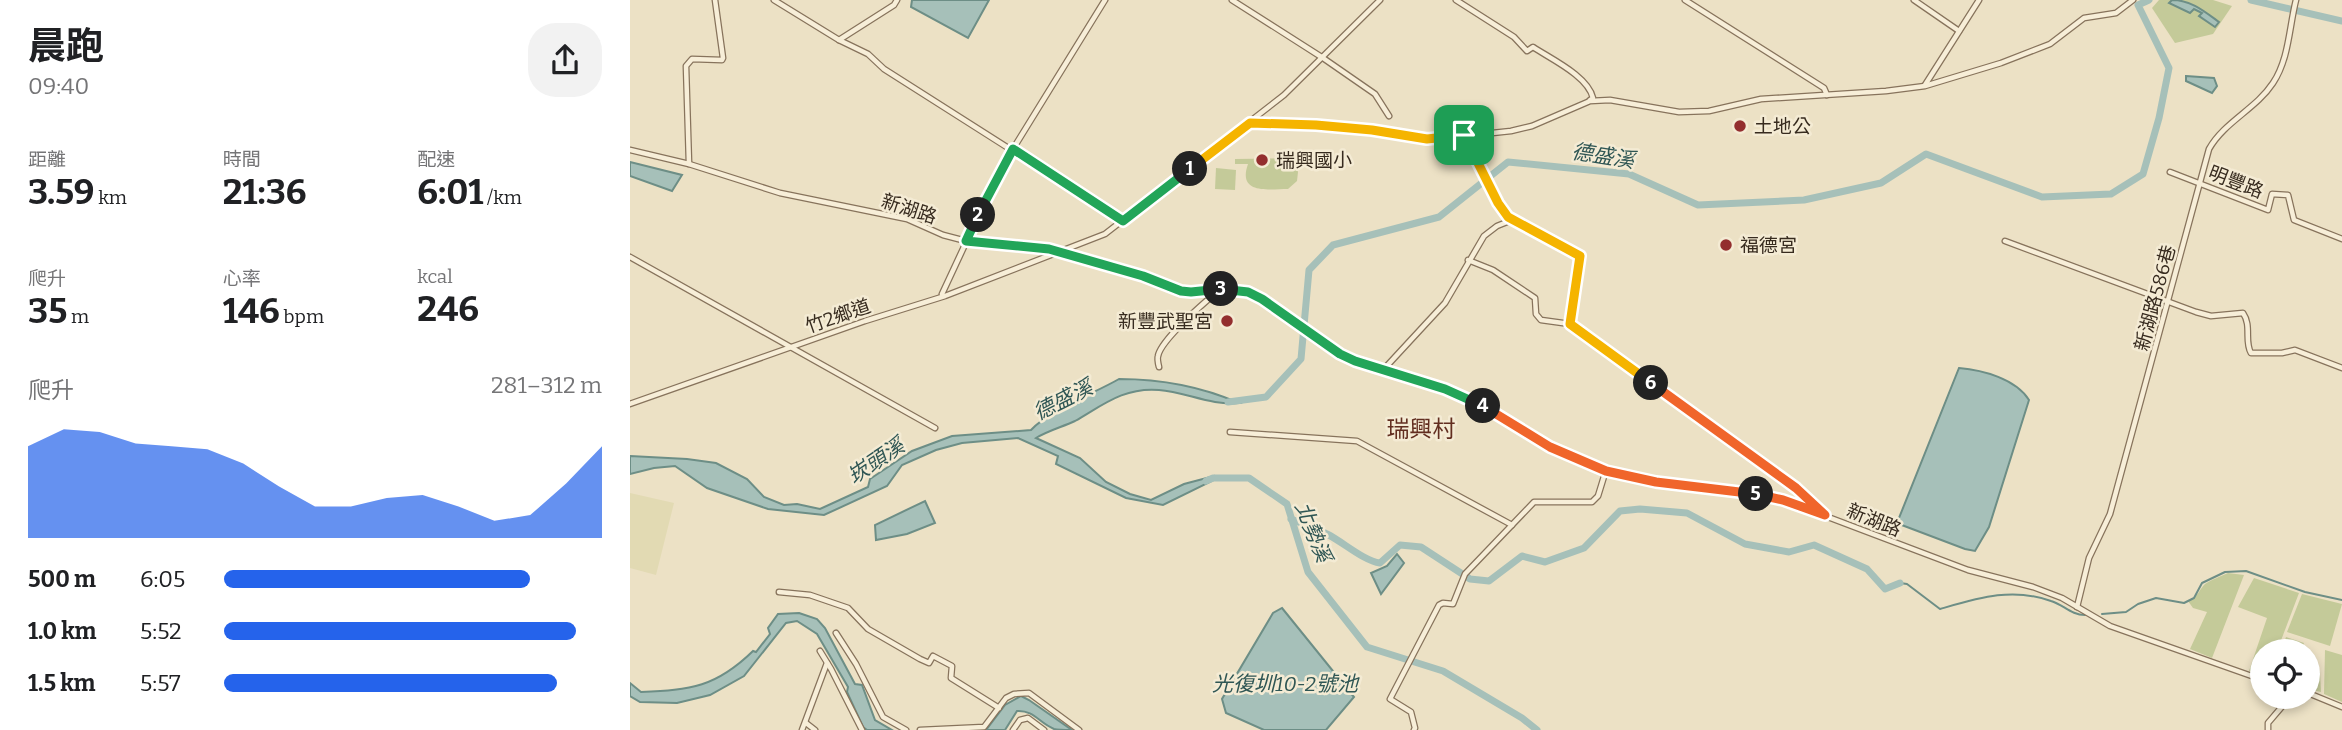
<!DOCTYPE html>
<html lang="zh-TW">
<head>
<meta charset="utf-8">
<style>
	:root { --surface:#fff; --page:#f2f2f2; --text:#202124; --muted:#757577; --accent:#2563eb }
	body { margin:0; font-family:Bitter,"Noto Sans TC",serif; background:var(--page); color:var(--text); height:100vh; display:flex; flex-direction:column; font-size:26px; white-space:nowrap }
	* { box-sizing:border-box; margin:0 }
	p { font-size:23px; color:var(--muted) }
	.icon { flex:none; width:38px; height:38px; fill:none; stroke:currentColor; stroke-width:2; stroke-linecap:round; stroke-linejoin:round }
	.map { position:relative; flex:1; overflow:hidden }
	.details { display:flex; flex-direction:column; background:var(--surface); width:630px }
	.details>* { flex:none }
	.tools { position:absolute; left:1620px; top:639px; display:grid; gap:14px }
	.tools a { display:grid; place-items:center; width:70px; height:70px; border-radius:50%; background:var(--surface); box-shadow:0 4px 10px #0003; font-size:35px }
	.pin { position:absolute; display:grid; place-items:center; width:60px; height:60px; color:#fff; margin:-30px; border-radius:14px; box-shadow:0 4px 10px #0006 }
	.km { position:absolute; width:35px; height:35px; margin:-18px; border-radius:50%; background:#222; color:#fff; font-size:19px; line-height:35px; text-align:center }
	.round { display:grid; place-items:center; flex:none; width:74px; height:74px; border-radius:28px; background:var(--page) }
	.headline { display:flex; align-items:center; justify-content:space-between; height:119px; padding:0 28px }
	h1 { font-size:38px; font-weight:700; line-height:52px }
	.metrics { display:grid; grid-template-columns:repeat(3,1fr); gap:10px; height:119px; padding:7px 28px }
	.metrics div { display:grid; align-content:center }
	.metrics b { font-size:35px; font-weight:700 }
	.metrics small { font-size:19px; font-weight:400 }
	.metrics p { font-size:19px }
	.chart { height:196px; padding:14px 28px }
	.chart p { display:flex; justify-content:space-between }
	.chart svg { width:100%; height:126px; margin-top:7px; fill:var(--accent); opacity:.7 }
	ul { padding:0 28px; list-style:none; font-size:23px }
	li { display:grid; grid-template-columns:112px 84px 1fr; align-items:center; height:52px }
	li i { height:18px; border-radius:9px; background:var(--accent) }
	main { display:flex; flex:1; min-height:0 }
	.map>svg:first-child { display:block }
</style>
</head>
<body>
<main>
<section class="details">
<div class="headline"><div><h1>晨跑</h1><p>09:40</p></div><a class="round"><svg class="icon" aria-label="share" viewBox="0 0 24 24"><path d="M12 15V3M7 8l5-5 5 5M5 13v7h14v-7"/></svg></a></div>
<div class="metrics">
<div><p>距離</p><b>3.59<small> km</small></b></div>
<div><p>時間</p><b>21:36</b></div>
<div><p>配速</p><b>6:01<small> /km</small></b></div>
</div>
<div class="metrics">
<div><p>爬升</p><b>35<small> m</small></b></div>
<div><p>心率</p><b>146<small> bpm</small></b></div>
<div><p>kcal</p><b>246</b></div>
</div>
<div class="chart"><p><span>爬升</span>281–312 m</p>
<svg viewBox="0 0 160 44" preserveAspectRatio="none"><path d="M0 44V12L10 6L20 7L30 11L40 12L50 13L60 18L70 26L80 33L90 33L100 30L110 29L120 33L130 38L140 36L150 25L160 12V44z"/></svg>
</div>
<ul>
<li><b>500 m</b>6:05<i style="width:81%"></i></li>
<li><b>1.0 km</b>5:52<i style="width:93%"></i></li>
<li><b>1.5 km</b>5:57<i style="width:88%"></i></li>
</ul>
</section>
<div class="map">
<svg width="1712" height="730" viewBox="0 0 1712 730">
	<rect width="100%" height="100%" fill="#ece1c5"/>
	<path fill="#e2dab3" d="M0 493 44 503 26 575 0 568Z"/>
	<g fill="#c4ca99">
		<path d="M1529 0H1583L1602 6 1583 34 1545 43 1522 8Z"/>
		<path d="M671 158V164H665L668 172 667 181 658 189C639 189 607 195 618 164H605V159Z"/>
		<path d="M586 168 606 170 605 190 585 189Z"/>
		<path d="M1598 573 1614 575 1582 658 1560 649 1577 612 1563 608 1558 601C1570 595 1568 591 1575 584 1581 580 1591 576 1598 573Z"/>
		<path d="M1624 578 1669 593 1647 651H1633V675L1619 671 1637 618 1608 607Z"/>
		<path d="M1672 594 1712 604 1700 646 1657 632Z"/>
		<path d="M1656 637 1674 643 1671 651H1651Z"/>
		<path d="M1695 650 1712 655V702L1694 694Z"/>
		<path d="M1678 668 1690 672 1691 692 1678 689Z"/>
	</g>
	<g fill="#a6c0b9" stroke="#6d8e86" stroke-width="2">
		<path d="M282 0H359L338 38 281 7Z"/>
		<path d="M1542 0C1561 0 1574 11 1589 22L1585 27 1569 16 1572 13 1564 9 1560 13 1539 3Z"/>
		<path d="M1556 76 1584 78 1587 86 1582 93 1556 81Z"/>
		<path d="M0 162 52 175 42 191 0 176Z"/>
		<path d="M1329 368C1353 370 1386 379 1399 400L1359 527 1345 551 1335 549 1269 524V518Z"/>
		<path d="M489 379C531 379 570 386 609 403 581 406 556 392 529 390 494 387 473 405 445 421 432 427 417 431 406 438L450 458 476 482 500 494 521 500 554 484 584 476V480L533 505 496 498 426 464 428 456 388 438 332 443 306 450 272 465 257 486 194 515 138 509 77 488 45 466 24 468 0 474V456L57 459 86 463 117 479 134 497 154 505 167 504 190 509 238 487 240 479 282 451 322 436 401 430C419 410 465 393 489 379Z"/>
		<path d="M295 501 305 523 277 534 246 540 245 525Z"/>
		<path d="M767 554 774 563 751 594 741 573 757 566Z"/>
		<path d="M652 608 724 697 696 730H634L596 713 592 699 643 613Z"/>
		<path d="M169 613 187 619 195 628 225 684 232 685 245 720 262 730H237L233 727 217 692 218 687 187 634 167 621 156 623 114 676 80 695 47 703 10 702 0 696V683L11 692C61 690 86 687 123 651L126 652 140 634 138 628 148 614Z"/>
		<path d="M391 696 399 700 442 730C436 730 428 730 424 729 409 723 404 710 387 711L375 730H356L375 705Z"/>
	</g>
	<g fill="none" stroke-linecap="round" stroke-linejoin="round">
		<g stroke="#6d8e86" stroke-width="2">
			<path d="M1270 583 1277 584 1310 609C1348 598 1382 587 1421 601 1434 605 1441 615 1455 615"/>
			<path d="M1472 614 1496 612 1508 604 1526 598 1554 603 1564 598 1572 583 1595 572 1616 571 1675 592 1712 600"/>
		</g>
		<g stroke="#a6c0b9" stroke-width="7">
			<path d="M1621 0 1712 21"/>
			<path d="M598 402 636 397 671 359 679 270 703 245 809 217 878 162 999 174 1068 205 1174 200 1251 183 1296 154 1412 197 1481 194 1513 174 1529 118 1539 68 1508 5 1519 0"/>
			<path d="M576 481 583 478H619L657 504 678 572 737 647 813 671 892 718 907 730"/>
			<path d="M661 519C673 524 686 528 697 534 713 542 734 561 750 563L770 545 791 547 840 579 859 581 892 556 915 562 954 548 990 511 1010 509 1057 513 1115 544 1159 552 1184 545 1237 569 1255 589 1270 583"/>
		</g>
		<g stroke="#87735c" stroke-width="7">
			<g id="minor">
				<path d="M144 0 209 40 238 54 254 69 493 221"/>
				<path d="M602 0 693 58 745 94 759 116"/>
				<path d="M826 0 884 37 897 51 903 47C921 59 958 76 963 98L960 100"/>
				<path d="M1055 0 1194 88 1197 95"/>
				<path d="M1284 0 1329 31"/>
				<path d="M209 40 264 5 267 0"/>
				<path d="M1295 85 1349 0"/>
				<path d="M620 123 686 125 742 130 797 140 881 131 902 126 960 101 980 100 1049 112 1079 111 1131 99 1256 91 1295 86 1371 63 1420 44 1454 18 1486 13 1503 0"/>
				<path d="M834 135 868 203 878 217 950 256 940 324 1166 488 1192 512"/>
				<path d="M0 150 59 164 150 193 277 219 313 235 336 241 419 249 513 276 551 291 561 292 590 289 618 292 655 314 710 354 844 401 920 447 976 470 1026 482 1123 493 1153 500 1338 570 1403 587 1432 598 1480 626 1633 680"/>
				<path d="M59 164 56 66 62 59 92 60 93 58 85 0"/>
				<path d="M1540 172 1638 210 1642 194 1658 195 1664 220 1712 239"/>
				<path d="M1375 241 1566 312 1581 316 1613 313C1622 326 1614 341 1621 353H1652L1665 350 1712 368"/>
				<path d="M0 257 305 428"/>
				<path d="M838 260 863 270 905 298 906 314 911 320 940 324"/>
				<path d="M312 294 353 206 383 149 475 0"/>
				<path d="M529 367C528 363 527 359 528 356 531 340 575 302 588 291"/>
				<path d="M754 369 815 303 854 236 867 226 882 220"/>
				<path d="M0 404 235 321 315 296 475 234 654 95 750 0"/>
				<path d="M600 432 727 441 882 525"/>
				<path d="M149 592 180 595 218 608 238 629 290 659 299 663 303 656 322 666 321 678 369 708"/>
				<path d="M1447 607 1459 558 1480 514 1579 149C1594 122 1626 109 1643 83 1659 59 1659 28 1666 0"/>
				<path d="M206 633 226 664 253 717 276 730"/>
				<path d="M190 651 201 669 232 730"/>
				<path d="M1678 693 1712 707"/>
				<path d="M176 723 185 730"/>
				<path d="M172 730 197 663"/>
				<path d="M290 730 354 727 376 698 384 694 399 693 449 730"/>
				<path d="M383 730 390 720 398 718 414 730"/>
				<path d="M784 730 785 728 781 712 760 699 809 605 813 603 823 604 835 574 904 502H962L968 496 976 470"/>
				<path d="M1638 730V723L1661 696"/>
			</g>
		</g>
		<use href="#minor" stroke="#f7eed8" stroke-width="4.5"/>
	</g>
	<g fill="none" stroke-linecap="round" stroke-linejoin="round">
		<g stroke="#fff" stroke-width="14">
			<path id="split-1" d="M560 169 620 123 686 125 742 130 797 139 834 135"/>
		</g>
		<g stroke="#fff" stroke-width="14">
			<path id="split-2" d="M348 215 383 149 493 221 560 169"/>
		</g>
		<g stroke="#fff" stroke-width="14">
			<path id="split-3" d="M348 215 336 241 419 249 513 276 551 291 561 292 591 289"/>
		</g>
		<g stroke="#fff" stroke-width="14">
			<path id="split-4" d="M591 289 618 292 632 299 710 354 725 361 815 389 853 406"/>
		</g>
		<g stroke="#fff" stroke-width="14">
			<path id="split-5" d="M853 406 920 447 976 471 1026 482 1126 494"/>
		</g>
		<g stroke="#fff" stroke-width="14">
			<path id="split-6" d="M1021 383 1166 488 1195 515 1153 500 1126 494"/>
		</g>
		<g stroke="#fff" stroke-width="14">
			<path id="split-7" d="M834 135 868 203 878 217 950 256 940 324 1021 383"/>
		</g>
		<use href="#split-1" stroke="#f5b400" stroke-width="9"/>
		<use href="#split-2" stroke="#22a559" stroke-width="9"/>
		<use href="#split-3" stroke="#22a559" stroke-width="9"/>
		<use href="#split-4" stroke="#22a559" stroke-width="9"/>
		<use href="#split-5" stroke="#f0652b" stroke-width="9"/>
		<use href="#split-6" stroke="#f0652b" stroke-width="9"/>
		<use href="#split-7" stroke="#f5b400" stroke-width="9"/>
	</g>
	<g fill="#932e2e" stroke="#f4ebd4" stroke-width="2.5">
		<circle cx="1110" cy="126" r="7"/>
		<circle cx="632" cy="160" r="7"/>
		<circle cx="1096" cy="245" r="7"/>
		<circle cx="597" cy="321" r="7"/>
	</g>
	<g text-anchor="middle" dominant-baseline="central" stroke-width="5" stroke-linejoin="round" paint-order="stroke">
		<g font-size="19" fill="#372b1f" stroke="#f4ebd4" text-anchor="start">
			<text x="1124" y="126">土地公</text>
			<text x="646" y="160">瑞興國小</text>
			<text x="1110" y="245">福德宮</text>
			<text x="583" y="321" text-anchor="end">新豐武聖宮</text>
		</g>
		<g font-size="19" fill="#372b1f" stroke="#f4ebd4">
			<text transform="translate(1606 182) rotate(21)">明豐路</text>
			<text transform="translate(279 209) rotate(18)">新湖路</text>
			<text transform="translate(1525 298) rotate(-75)">新湖路586巷</text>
			<text transform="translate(208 316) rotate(-19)">竹2鄉道</text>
			<text transform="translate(1244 520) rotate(22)">新湖路</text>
		</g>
		<g font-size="21" font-style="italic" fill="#2f5654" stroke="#f4ebd4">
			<text transform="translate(973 156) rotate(9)">德盛溪</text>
			<text transform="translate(433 400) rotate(-27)">德盛溪</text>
			<text transform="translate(246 461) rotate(-34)">崁頭溪</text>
			<text transform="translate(683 532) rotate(68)">北勢溪</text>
			<text x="655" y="684">光復圳10-2號池</text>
		</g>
		<g font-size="23" fill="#622e20" stroke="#f4ebd4">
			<text x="791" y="429">瑞興村</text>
		</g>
	</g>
</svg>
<div class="tools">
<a><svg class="icon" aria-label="locate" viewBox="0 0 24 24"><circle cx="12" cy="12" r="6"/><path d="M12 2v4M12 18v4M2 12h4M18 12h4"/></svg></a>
</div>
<div class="pin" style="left:834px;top:135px;background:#1e9e55"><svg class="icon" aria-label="arrive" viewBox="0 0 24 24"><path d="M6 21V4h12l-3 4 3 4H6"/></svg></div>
<b class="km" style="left:560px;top:169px">1</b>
<b class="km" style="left:348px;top:215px">2</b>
<b class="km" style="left:591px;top:289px">3</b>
<b class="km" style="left:853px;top:406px">4</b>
<b class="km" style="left:1126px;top:494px">5</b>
<b class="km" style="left:1021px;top:383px">6</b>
</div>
</main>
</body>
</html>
